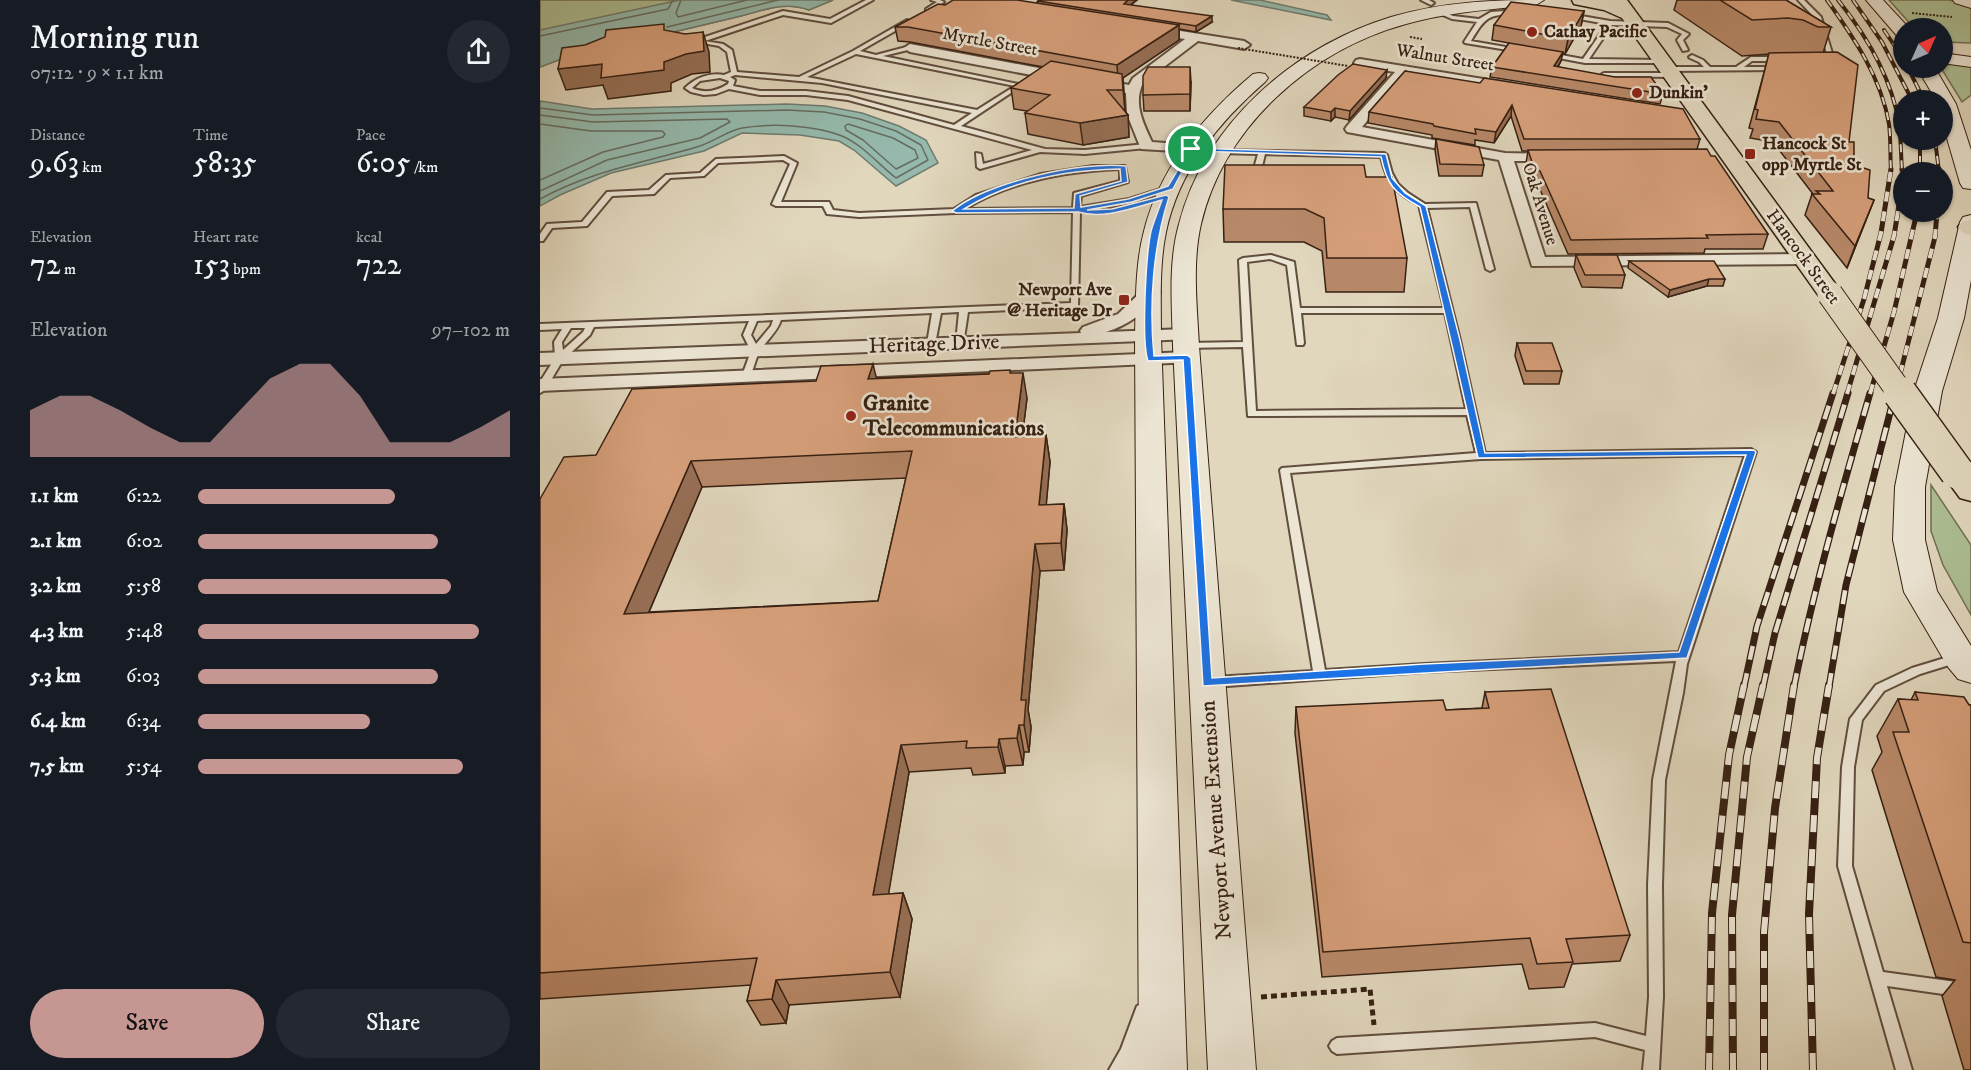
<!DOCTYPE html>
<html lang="en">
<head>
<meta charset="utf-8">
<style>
	:root { --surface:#171b24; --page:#242831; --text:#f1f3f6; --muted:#9ea1a6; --accent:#c59692 }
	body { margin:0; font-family:"IM FELL DW Pica",serif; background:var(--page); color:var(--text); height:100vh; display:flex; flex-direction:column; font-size:22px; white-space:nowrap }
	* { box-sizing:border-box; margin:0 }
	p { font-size:20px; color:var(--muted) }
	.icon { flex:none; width:33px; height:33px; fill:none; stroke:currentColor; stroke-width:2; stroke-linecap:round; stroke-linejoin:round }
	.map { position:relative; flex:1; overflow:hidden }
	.panel { display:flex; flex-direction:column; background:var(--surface); width:540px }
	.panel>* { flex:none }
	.needle { width:39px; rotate:45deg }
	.buttons { position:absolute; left:1353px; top:18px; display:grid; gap:12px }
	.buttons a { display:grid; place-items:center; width:60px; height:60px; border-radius:50%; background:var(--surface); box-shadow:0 2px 4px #0004; font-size:30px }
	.pin { position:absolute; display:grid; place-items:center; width:51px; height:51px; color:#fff; margin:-26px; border:3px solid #fff; border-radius:50%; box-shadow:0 2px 6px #0007 }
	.round { display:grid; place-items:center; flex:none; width:63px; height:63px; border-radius:32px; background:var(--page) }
	.overview { display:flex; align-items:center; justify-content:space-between; height:102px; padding:0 30px }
	h1 { font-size:33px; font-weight:600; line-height:45px }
	.figures { display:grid; grid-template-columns:repeat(3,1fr); gap:9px; height:102px; padding:6px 30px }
	.figures div { display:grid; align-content:center }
	.figures b { font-size:30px; font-weight:600 }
	.figures small { font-size:16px; font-weight:400 }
	.figures p { font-size:16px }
	.chart { height:168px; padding:12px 30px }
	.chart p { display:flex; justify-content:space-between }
	.chart svg { width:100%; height:108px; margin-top:6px; fill:var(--accent); opacity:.7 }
	.action { display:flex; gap:12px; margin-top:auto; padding:12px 30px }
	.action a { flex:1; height:69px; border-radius:36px; background:var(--accent); color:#111; font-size:24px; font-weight:600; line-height:69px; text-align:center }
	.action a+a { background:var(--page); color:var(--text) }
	ul { padding:0 30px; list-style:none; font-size:20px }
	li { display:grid; grid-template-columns:96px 72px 1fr; align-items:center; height:45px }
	li i { height:15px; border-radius:8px; background:var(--accent) }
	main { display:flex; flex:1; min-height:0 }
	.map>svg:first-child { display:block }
</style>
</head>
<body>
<main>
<section class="panel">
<div class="overview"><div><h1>Morning run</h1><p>07:12 · 9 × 1.1 km</p></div><a class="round"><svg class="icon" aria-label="share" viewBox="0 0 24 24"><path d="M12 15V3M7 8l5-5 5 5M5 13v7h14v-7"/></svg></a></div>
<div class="figures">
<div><p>Distance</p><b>9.63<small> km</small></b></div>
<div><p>Time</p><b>58:35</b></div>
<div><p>Pace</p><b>6:05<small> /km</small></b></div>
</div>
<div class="figures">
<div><p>Elevation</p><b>72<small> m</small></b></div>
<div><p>Heart rate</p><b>153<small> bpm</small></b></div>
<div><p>kcal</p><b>722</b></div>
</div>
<div class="chart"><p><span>Elevation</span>97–102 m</p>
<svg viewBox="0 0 160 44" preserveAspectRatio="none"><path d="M0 44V25L10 19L20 19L30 25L40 32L50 38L60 38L70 25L80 12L90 6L100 6L110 19L120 38L130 38L140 38L150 32L160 25V44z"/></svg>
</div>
<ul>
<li><b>1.1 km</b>6:22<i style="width:63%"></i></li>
<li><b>2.1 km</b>6:02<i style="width:77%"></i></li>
<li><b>3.2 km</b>5:58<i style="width:81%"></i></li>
<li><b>4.3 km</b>5:48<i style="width:90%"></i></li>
<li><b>5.3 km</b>6:03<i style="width:77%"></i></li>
<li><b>6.4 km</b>6:34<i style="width:55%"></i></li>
<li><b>7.5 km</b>5:54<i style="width:85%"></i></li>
</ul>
<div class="action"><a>Save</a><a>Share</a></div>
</section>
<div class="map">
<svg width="1431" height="1070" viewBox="0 0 1431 1070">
	<rect width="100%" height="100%" fill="#e1d7bd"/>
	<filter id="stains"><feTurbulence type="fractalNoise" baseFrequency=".00333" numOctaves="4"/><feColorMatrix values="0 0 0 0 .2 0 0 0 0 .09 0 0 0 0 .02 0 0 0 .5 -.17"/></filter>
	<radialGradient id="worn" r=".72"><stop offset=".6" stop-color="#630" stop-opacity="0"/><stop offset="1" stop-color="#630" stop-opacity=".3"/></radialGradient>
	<g fill="#adbf95" stroke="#727054" stroke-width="1.5">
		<path d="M0 0H293L269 10C245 1 225 10 201 16L24 58 0 67Z"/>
		<path d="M1349 0H1409L1431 6V43L1403 42 1402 28H1374Z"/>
		<path d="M1403 61 1431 65V95L1422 102 1401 68Z"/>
		<path d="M1391 485 1431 545V615L1403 565 1391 531Z"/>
	</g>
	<g fill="#95baad" stroke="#6f7c6f" stroke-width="1.5">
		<path d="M140 0H293L269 10C245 1 225 10 201 16L24 58 0 67V30Z"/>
		<path d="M691 0H720L787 15 791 20Z"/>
		<path d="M0 101 52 109 247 104 285 106 322 113 359 126 386 140 398 163 356 186 314 150 299 141 260 135 202 133 164 151 71 173 20 195 0 206Z"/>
	</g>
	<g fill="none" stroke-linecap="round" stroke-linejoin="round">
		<g stroke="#666d60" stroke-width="1.5">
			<path d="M141 0 136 13 138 17 207 0"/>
			<path d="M127 27 238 0"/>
			<path d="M0 36 128 9 133 0"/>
			<path d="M0 108 53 115 247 110 284 112 320 119 356 131 381 145 388 160 356 178C338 164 323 145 302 136 274 125 232 123 202 128 187 131 175 141 160 146 104 163 53 170 0 199"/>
			<path d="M0 115 53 122 187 119 190 122 160 138 67 160 0 191"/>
			<path d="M0 124 51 131H122L125 134 123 137 63 152 0 180"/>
			<path d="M308 124 353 138 375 150 378 158 356 169 323 140 306 130 305 126Z"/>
		</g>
		<g stroke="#614e3e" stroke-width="4">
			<g id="lane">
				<path d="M326 0H333L291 23 243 15 165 41 183 44 192 50 197 72 259 77 313 51 367 20 370 22 369 23 320 51 336 55 370 46 372 47V49L343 56 483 85 421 126 505 149 545 150 606 144 609 146 606 148 545 154 500 152 440 169 437 167 436 153 441 154 443 164 492 150 308 100 266 95H220L189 89 176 94 164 95 151 92 145 88C155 78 170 72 184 75L191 72 187 52 179 46 156 42V40L243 11 290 19ZM316 54 475 86 437 110 267 77ZM195 75 282 83 432 113 414 125 308 96 266 91H220L193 86 195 80 190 77ZM180 78 189 81 188 84C177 91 165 94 152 88L160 81Z"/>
				<path d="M391 0H400L404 2 390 11H386V9L397 2Z"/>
				<path d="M881 0H889L894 3 891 5Z"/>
				<path d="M1258 0H1264L1281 17 1296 66 1291 65 1275 18Z"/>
				<path d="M898 9 913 16 939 19 951 12 978 10 976 13C947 16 946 16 931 41L983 50 980 52 925 43 924 42 937 22 912 19 896 12Z"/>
				<path d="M1030 14 1070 21 1128 23 1149 34 1143 40 1148 50 1143 51 1137 40 1142 34 1127 27 1072 25 1049 59 1123 60 1126 62 1125 63H1045L1008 56V54L1010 53 1043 59 1067 24 1028 17V15Z"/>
				<path d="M1152 55 1163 60 1170 67H1196L1211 57H1241L1244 59 1241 61H1212L1204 67H1241L1242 68 1239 70 1128 71 1125 69 1128 67H1164L1159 62 1150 58 1149 57Z"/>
				<path d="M1064 73H1132L1135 75 1132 77 1062 76V74Z"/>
				<path d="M678 150 844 153 847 155 852 173 858 184 868 193 885 204 936 203 954 269 950 271 946 269 930 207 887 208 920 340 945 453 1211 449 1216 452 1147 664 1143 693 1125 780 1122 885 1123 997 1119 1070H1103L1105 1050 1055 1037 797 1054 792 1051 789 1046 792 1041 797 1038 1055 1023 1106 1036 1109 997 1108 885 1113 780 1136 661 884 672 674 687 670 685 668 682 670 679 674 677 773 671 740 470 742 468 936 453 927 415 708 416 703 347 643 348 642 346 646 343 703 342 699 260 703 258 731 255 754 262 760 308H904L879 205C855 193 847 183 841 157L725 154 719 179 715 181 711 179 718 154 680 153 677 151ZM730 259 747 265 757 345H763L764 343 761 313H905L926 409 716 411 707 262ZM1205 455 1139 652 884 664 785 670 750 473 941 459Z"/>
				<path d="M244 156 257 163 241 202H289L293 210 319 213 414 209 436 195 501 174 553 166H585L588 182 541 196 540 207 589 199 630 186 634 188 593 203 540 212 538 307 428 312 423 345H417L416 343 419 312 401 313 395 344 391 347 387 344 392 313 241 320C237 333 225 341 219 353 214 361 214 374 206 379L202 376 211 351 203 335 209 321 54 327 50 335 23 360 5 390 0 393V382L15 358 14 342 22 329 0 330V324L531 303 533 212 416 213 319 217 287 214 283 206H236L232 204 250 164 243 160 178 163 164 176 130 178 114 194 72 196 47 226 12 228 3 241H0V234L7 224 42 222 67 192 109 190 126 175 160 173 176 159ZM580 169V181L534 193 533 208 425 209C471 181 526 171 580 169ZM233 320 231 326 216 344 211 335 217 321ZM31 328H45L43 332 23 350 22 342Z"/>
				<path d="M1418 654 1422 655 1424 658 1422 661 1380 674 1344 691 1322 720 1314 767 1312 866 1343 972 1431 984V998L1347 986 1372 1070H1356L1298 866 1302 767 1310 719 1336 685 1372 668Z"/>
			</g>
		</g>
		<g stroke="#614e3e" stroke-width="4">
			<g id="street">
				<path d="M609 26 704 41 710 45 704 49 658 41 603 83C593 103 603 123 612 142L680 147 687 151 685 154 601 149 587 114 586 93 370 52 364 48 370 44 589 85 593 78 645 39 605 33V27Z"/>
				<path d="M820 59 974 84 976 87 974 90 969 91 867 74 822 127 965 153 1020 154 1022 157 1020 160 1015 161H974L1005 257 1265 254 1273 259 1265 264 992 266 959 160 807 132 805 129 807 126 855 72 816 66 814 63 816 60Z"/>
				<path d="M611 287 617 288 620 292C606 312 589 325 566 332L646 329 652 331 655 335 652 339 0 365V353L541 333 540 331 543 327 578 314 605 288Z"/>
				<path d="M647 352 654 354 656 358 654 362 0 391V379Z"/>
				<path d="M608 1001 619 1006 624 1017 607 1070H569L581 1049 597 1006Z"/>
			</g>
		</g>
		<g stroke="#362013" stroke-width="2">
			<g id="secondary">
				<path d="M1004 0 996 5C953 9 908 12 866 24 771 50 684 126 661 224 652 263 657 306 659 346L716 1070H668L633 346C632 306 628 263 639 224 665 123 754 47 851 17 901 2 952 0 1004 0Z"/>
				<path d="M1326 0H1343L1369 28H1364V38L1358 37Z"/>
				<path d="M1413 0H1431V8L1415 3Z"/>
				<path d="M1402 53 1431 57V67L1402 63Z"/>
				<path d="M1377 68H1395L1416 104 1431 150V189L1423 188 1420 183 1402 121V100H1396Z"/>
				<path d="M719 73 725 74 728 78 725 82C679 122 639 170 626 232 619 266 621 302 621 337L647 1070H599L595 337C596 302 595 265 604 231 620 167 663 116 713 74Z"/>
				<path d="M1431 215V280L1424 318 1402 391 1385 487V540L1397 591 1431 646V683L1418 679 1408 667 1364 592 1353 540 1355 487 1374 391 1398 318 1420 222 1423 217Z"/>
			</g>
		</g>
		<g stroke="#362013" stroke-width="3">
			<g id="primary">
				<path d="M1032 0H1087L1299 289 1303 294 1299 299 1290 302 1281 299 1082 18 1064 10 1034 4Z"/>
				<path d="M1431 220V235L1423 233 1418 227 1422 222Z"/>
				<path d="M1417 462 1428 465 1431 469V501L1420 498 1401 472 1406 465Z"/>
			</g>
		</g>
		<g stroke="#362013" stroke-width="2" stroke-dasharray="2 1.5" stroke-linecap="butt">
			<path d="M1372 13 1412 17"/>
			<path d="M870 37 882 39"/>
		</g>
		<path stroke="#362013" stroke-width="5" stroke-dasharray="6 4" stroke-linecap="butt" d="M721 997 830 989 834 1025"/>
		<use href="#lane" fill="#ece5d4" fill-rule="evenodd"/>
		<use href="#street" fill="#ece5d4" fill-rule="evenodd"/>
		<use href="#secondary" fill="#ece5d4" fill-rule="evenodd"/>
		<use href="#primary" fill="#e1d7bd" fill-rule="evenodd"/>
		<g stroke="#362013" stroke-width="4">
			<g id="rail-far3">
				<path d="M1287 0C1314 38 1341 77 1349 124 1351 139 1350 156 1351 171"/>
				<path d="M1298 0C1326 35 1352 79 1359 124 1361 140 1361 156 1362 171"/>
				<path d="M1313 0 1342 42 1372 100"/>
				<path d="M1344 30 1364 60"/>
				<path d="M1368 68 1384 100"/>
				<path d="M1380 140V171"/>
				<path d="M1395 140 1399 171"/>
			</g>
		</g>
		<g stroke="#362013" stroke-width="5">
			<g id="rail-far2">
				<path d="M1380 169V172"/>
				<path d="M1399 169V172"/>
				<path d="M1293 394 1324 299 1341 233 1351 169"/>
				<path d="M1307 394 1354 236 1363 180 1362 169"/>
				<path d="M1330 394 1354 312 1377 212"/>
				<path d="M1355 394 1395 237 1397 212"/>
			</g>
		</g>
		<g stroke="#362013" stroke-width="7">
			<g id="rail-far1">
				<path d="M1204 687 1217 626 1293 393"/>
				<path d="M1223 687 1235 633 1308 393"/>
				<path d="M1254 687C1274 587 1302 490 1330 393"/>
				<path d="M1289 687 1306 585 1355 393"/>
			</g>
		</g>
		<g stroke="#362013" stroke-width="8">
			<g id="rail">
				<path d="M1169 1070 1172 913 1189 755 1204 685"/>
				<path d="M1193 1070 1192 915 1207 757 1223 685"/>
				<path d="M1224 1070V932L1235 808 1254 685"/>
				<path d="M1273 1070 1269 914 1277 758 1289 685"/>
			</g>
		</g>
		<use href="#rail-far3" stroke="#ece5d4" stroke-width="2" stroke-dasharray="8" stroke-linecap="butt"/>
		<use href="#rail-far2" stroke="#ece5d4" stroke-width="4" stroke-dasharray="10" stroke-linecap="butt"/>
		<use href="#rail-far1" stroke="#ece5d4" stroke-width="4.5" stroke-dasharray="14" stroke-linecap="butt"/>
		<use href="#rail" stroke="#ece5d4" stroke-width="6" stroke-dasharray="17" stroke-linecap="butt"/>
		<g stroke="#362013" stroke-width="27" stroke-linecap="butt">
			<path id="primary-bridge-far1" d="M1290 294 1361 394"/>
		</g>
		<g stroke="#362013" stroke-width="36" stroke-linecap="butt">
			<path id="primary-bridge" d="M1360 393 1417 472"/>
		</g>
		<path stroke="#362013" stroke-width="2" stroke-dasharray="2 1.5" stroke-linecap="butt" d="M698 48 808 66"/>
		<use href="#primary-bridge-far1" stroke="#e1d7bd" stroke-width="25"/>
		<use href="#primary-bridge" stroke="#e1d7bd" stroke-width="33"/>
	</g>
	<g fill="#b88969" stroke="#362013" stroke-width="1.5" fill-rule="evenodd">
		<path d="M500 0H597L591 5 672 22 656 32 639 29V40L583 78 585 111 588 115 589 137 543 145 488 134 485 113 487 111 474 109 471 88 503 67 370 42 358 41 355 27 405 5 498 3V1Z"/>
		<path d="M1137 0H1246L1291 27 1283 53 1309 142 1314 165 1328 198 1334 200 1307 268 1265 215 1272 194H1273L1233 142 1210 138 1213 129 1209 128 1229 54 1202 56 1134 10Z"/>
		<path d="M1044 11 1041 26 1025 54 1022 53 1021 61 1018 67 1123 94 1120 104 950 77 952 67 969 43 952 40 954 25Z"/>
		<path d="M865 71 1160 139 1157 149 1171 156 1228 234 1223 249H1165L1164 253 1028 254 998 185H992L986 163 988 151H982L971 116 954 143 935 140V145L892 138V135L828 123 829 112Z"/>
		<path d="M846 78 809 120 795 117 791 121 764 116V107Z"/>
		<path d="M651 82 650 111H604L603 95Z"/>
		<path d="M896 139 944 165 942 176H899L895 150Z"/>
		<path d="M826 177 867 258 864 292H786L782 251 764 242H684L683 209Z"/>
		<path d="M1036 255 1085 275 1082 288 1042 287 1034 268Z"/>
		<path d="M1089 261 1185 279 1183 286H1167L1128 297 1088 268Z"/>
		<path d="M977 343 1022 371 1019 384H984L975 356Z"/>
		<path d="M471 373 487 398 482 437 506 435 510 462 506 505 524 504 527 530 524 570 500 571 488 710 491 727 489 752H484L483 765 465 766V773L433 775 431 768 369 772 348 894 363 893 372 919 360 997 249 1005 246 1023 221 1025 207 1001 211 985 0 999V499L56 455 336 378ZM366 478 338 601 109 612 162 487Z"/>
		<path d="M945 692 1090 935 1080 961 1032 964 1024 987 989 989 982 964 782 977 755 733 756 707 906 710 942 708Z"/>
		<path d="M1375 692 1431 705V1070H1424L1402 996 1415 980 1396 977 1332 770 1342 752 1337 736 1358 699 1371 700Z"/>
	</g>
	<g fill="#966f55" stroke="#362013" stroke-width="1.5">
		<path d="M588 0H597L584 9V4Z"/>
		<path d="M1044 11 1041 26 1025 54 1028 39Z"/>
		<path d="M672 16V22L656 32V26Z"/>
		<path d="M639 25V40L583 78 585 111 582 78 578 81 577 65Z"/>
		<path d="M163 32 169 52 170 72 152 74 131 83V91L68 99 63 85 26 90 18 69 62 64 124 62Z"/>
		<path d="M1023 52 1021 61 1012 76 1014 66Z"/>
		<path d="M650 67 651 82 650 111Z"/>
		<path d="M847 70 846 78 809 120 810 111Z"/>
		<path d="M972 105 971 116 954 143 956 132Z"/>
		<path d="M795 108V117L791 121V112Z"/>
		<path d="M588 115 589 137 543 145 540 123Z"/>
		<path d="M1334 200 1326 220 1307 268 1315 246Z"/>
		<path d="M1169 279 1167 286 1128 297 1130 290Z"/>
		<path d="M333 364 339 389 328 379Z"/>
		<path d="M483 373 487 398 479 463 475 437Z"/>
		<path d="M506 435 510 462 504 531 499 505Z"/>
		<path d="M151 461 162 487 97 640 84 614Z"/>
		<path d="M524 504 527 530 524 570 521 543Z"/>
		<path d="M495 544 500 571 488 710 491 727 489 752 484 725 481 700Z"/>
		<path d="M479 725 484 752 483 765 477 738Z"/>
		<path d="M459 739 465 766V773L458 747Z"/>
		<path d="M361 745 369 772 344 921 333 895Z"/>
		<path d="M363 893 372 919 360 997 350 972Z"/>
		<path d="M236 980 249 1005 246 1023 232 999Z"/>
	</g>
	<g fill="#d69f7a" stroke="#362013" stroke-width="1.5" fill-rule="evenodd">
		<path d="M413 0H477L639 25 577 65 368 27H355L398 4 405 5Z"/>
		<path d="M500 0H588L584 4 672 16 656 26 498 1Z"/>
		<path d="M1180 0H1246L1291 27H1278L1263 20 1248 18 1212 20Z"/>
		<path d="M971 2 1044 11 1028 39 954 25Z"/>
		<path d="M124 24V30L145 34 163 32 164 51 146 54 124 62V70L61 78 62 64 18 69 22 48 45 45 65 37 66 30Z"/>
		<path d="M969 43 1023 52 1014 66 1075 77H1111L1123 94 952 67Z"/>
		<path d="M1297 52 1318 65 1309 142H1314V165L1330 170 1328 198 1334 200 1315 246 1272 194H1280L1276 191H1293L1239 122 1216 119 1218 110 1215 109 1229 53Z"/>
		<path d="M511 61 582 74 583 90H567L588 115 540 123 485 113 510 95 471 88Z"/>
		<path d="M813 64 847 70 810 111 795 108 791 112 764 107 798 75Z"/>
		<path d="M608 67H650V94L603 95V76Z"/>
		<path d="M865 71 940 83 944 78 1143 109 1160 139H984L972 105 956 132 935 129 936 134 894 126 893 124 829 112Z"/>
		<path d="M896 139 939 147 944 165 900 164Z"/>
		<path d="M1167 149 1171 156H1175L1228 234 1166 235 1168 238 1031 240 1000 171H995L988 150Z"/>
		<path d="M685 165H824L826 177H852L867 258H787L784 218 765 209H683Z"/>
		<path d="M1036 255H1077L1085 275H1045Z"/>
		<path d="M1089 261H1174L1185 279H1169L1130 290Z"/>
		<path d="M977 343H1012L1022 371H986Z"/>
		<path d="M333 364 328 379 449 374 450 371 470 370V373H483L475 437 506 435 499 505 524 504 521 543 495 544 481 700H486L484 725H479L477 738 459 739 458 747 426 748 427 741 361 745 333 895 363 893 350 972 236 980 232 999 207 1001 217 958 0 973V499L24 457 56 455 92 389 276 381 281 366ZM372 451 338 601 84 614 151 461Z"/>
		<path d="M1011 689 1090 935 1026 939 1033 962 997 964 990 938 783 952 756 707 903 700 906 710 949 708 945 692Z"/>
		<path d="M1375 692 1424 697 1429 705H1431V943L1423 942 1353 732H1369L1358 699 1378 700Z"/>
	</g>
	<path fill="#1a73e8" stroke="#fff" stroke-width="1.5" fill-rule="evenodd" d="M651 148 846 154 852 178 865 193 886 206 920 340 945 453 1214 450 1216 452 1147 658 663 686 643 360 608 361C601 341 606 254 611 231 614 221 618 211 622 200 595 207 565 220 538 212L416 213 412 211C447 182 541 161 586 166L588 182 540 196 541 207 588 199 628 186ZM653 151 841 157C847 185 854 193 880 207L938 458 1206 455 1139 652 884 664 672 678 651 358 647 355 614 356C609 304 613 247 629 197L626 195 572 209 547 210 592 202 633 189ZM580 169 581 181 535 194 534 208 424 209C470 181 527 170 580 169Z"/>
	<g fill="#8f2418" stroke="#ece5d4" stroke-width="2">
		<circle cx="992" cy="32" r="6"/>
		<circle cx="1097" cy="93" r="6"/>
		<rect x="1204" y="148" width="12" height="12" rx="3"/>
		<rect x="578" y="294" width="12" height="12" rx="3"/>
		<circle cx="311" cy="416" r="6"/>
	</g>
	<g text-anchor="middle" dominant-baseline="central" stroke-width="5" stroke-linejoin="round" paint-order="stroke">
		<g font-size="18" font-weight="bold" fill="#362013" stroke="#ece5d4" text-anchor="start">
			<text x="1004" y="32">Cathay Pacific</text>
			<text x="1109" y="93">Dunkin'</text>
			<text x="1222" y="144">Hancock St<tspan x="1222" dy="21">opp Myrtle St</tspan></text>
			<text x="572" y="290" text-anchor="end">Newport Ave<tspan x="572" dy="21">@ Heritage Dr</tspan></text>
		</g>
		<g font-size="18" fill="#362013" stroke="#ece5d4">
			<text transform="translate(450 42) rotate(10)">Myrtle Street</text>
			<text transform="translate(905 58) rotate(9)">Walnut Street</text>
			<text transform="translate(1000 204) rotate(73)">Oak Avenue</text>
			<text transform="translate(1263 257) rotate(54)">Hancock Street</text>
		</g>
		<g font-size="22" fill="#362013" stroke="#ece5d4">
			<text transform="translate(394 344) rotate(-2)">Heritage Drive</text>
			<text transform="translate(676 820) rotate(-94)">Newport Avenue Extension</text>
		</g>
		<g font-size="22" font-weight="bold" fill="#362013" stroke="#ece5d4" text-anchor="start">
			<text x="323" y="403">Granite<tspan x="323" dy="25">Telecommunications</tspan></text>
		</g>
	</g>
	<rect width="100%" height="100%" filter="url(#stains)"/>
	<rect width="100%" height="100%" fill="url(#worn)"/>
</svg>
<div class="buttons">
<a><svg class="needle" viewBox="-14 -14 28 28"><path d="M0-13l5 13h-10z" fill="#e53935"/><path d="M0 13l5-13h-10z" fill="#9ea1a6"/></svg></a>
<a>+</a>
<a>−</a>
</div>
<div class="pin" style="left:651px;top:149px;background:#1e9e55"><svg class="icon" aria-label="arrive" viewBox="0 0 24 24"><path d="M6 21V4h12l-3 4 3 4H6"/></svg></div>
</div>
</main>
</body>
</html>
